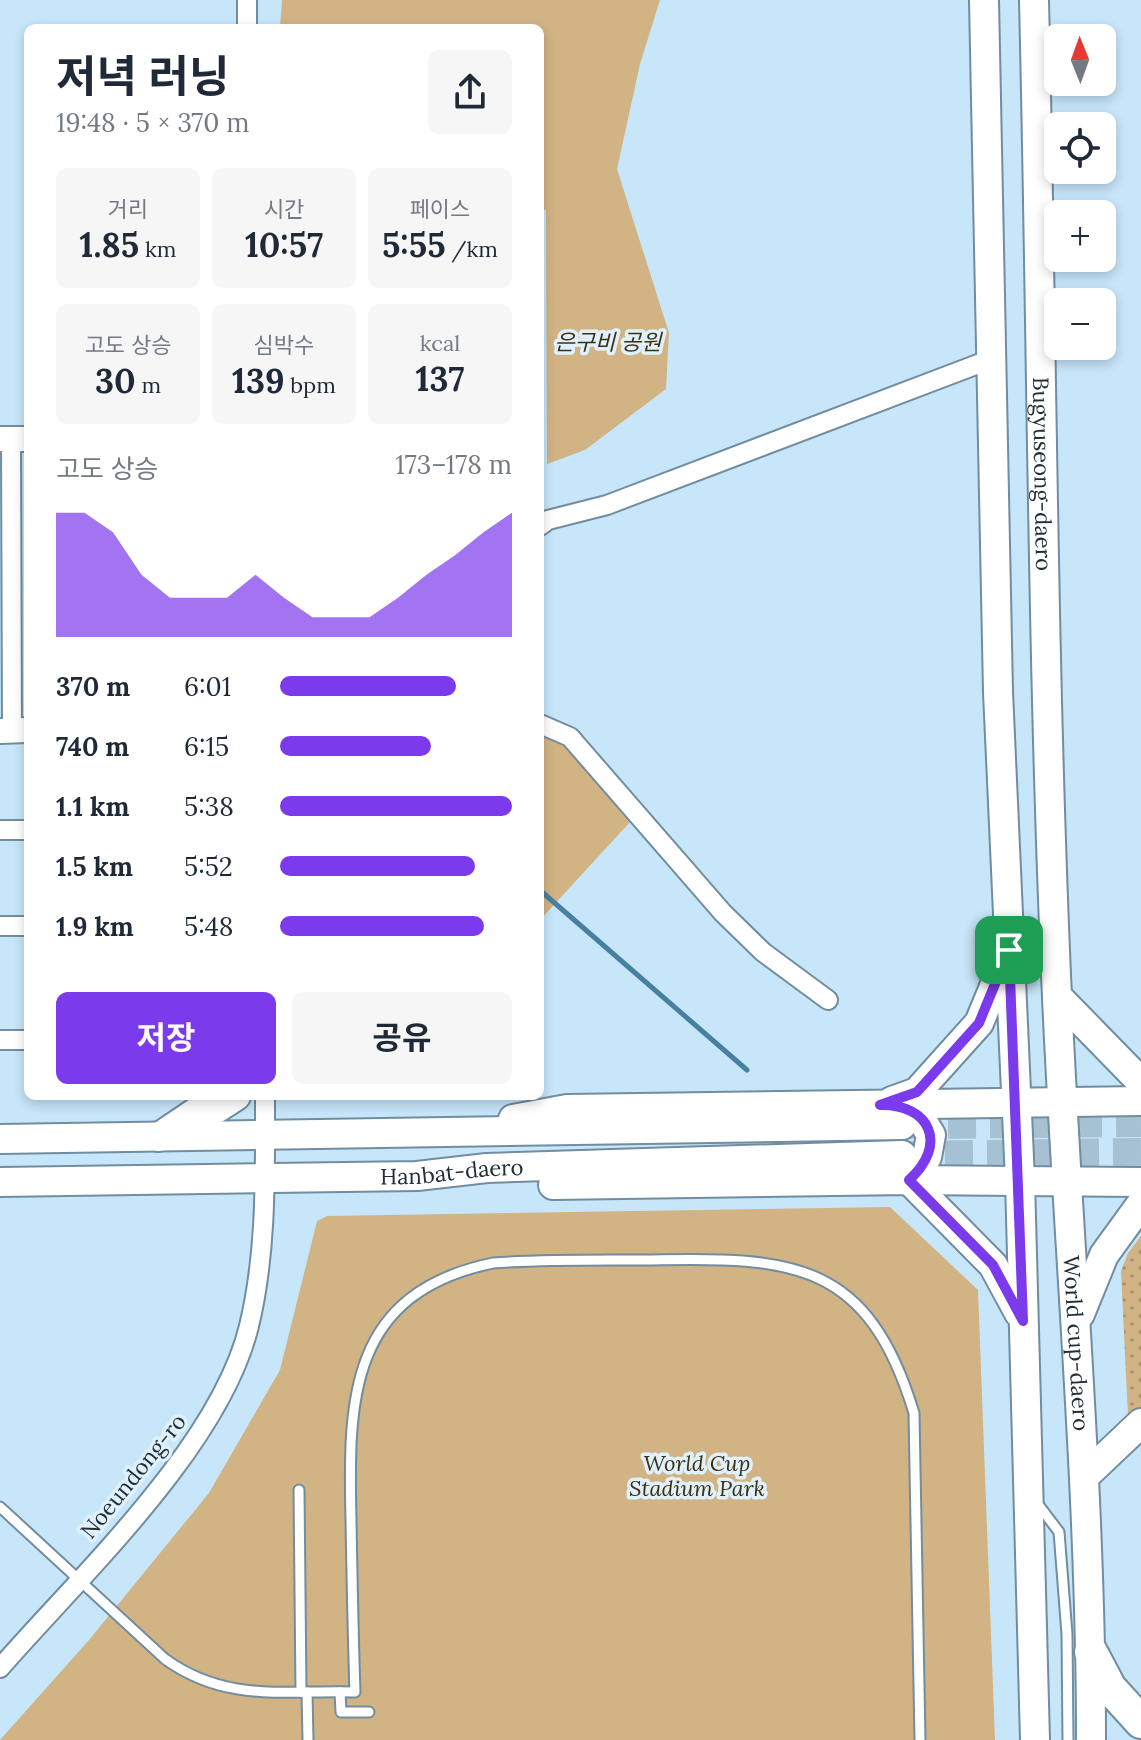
<!DOCTYPE html>
<html lang="ko">
<head>
<meta charset="utf-8">
<style>
	:root { --surface:#fff; --page:#f6f6f7; --text:#1f2937; --muted:#747a83; --accent:#7c3aed }
	body { margin:0; font-family:Lora,"Noto Sans KR",serif; background:var(--page); color:var(--text); height:100vh; display:flex; flex-direction:column; font-size:30px; white-space:nowrap }
	* { box-sizing:border-box; margin:0 }
	p { font-size:26px; color:var(--muted) }
	.icon { flex:none; width:44px; height:44px; fill:none; stroke:currentColor; stroke-width:2; stroke-linecap:round; stroke-linejoin:round }
	.map { position:relative; flex:1; overflow:hidden }
	.details { position:absolute; left:24px; top:24px; width:520px; height:1076px; display:flex; flex-direction:column; background:var(--surface); border-radius:12px; box-shadow:0 4px 12px #0003 }
	.details>* { flex:none }
	.needle { width:52px; rotate:359deg }
	.tools { position:absolute; left:1044px; top:24px; display:grid; gap:16px }
	.tools a { display:grid; place-items:center; width:72px; height:72px; border-radius:12px; background:var(--surface); box-shadow:0 4px 12px #0003; font-size:40px }
	.pin { position:absolute; display:grid; place-items:center; width:68px; height:68px; color:#fff; margin:-34px; border-radius:16px; box-shadow:0 4px 12px #0006 }
	.round { display:grid; place-items:center; flex:none; width:84px; height:84px; border-radius:12px; background:var(--page) }
	.overview { display:flex; align-items:center; justify-content:space-between; height:136px; padding:0 32px }
	h1 { font-size:44px; font-weight:700; line-height:60px }
	.figures { display:grid; grid-template-columns:repeat(3,1fr); gap:12px; height:136px; padding:8px 32px }
	.figures div { display:grid; align-content:center; border-radius:12px; background:var(--page); text-align:center }
	.figures b { font-size:34px; font-weight:700 }
	.figures small { font-size:22px; font-weight:400 }
	.figures p { font-size:22px }
	.chart { height:224px; padding:16px 32px }
	.chart p { display:flex; justify-content:space-between }
	.chart svg { width:100%; height:144px; margin-top:8px; fill:var(--accent); opacity:.7 }
	.cta { display:flex; gap:16px; margin-top:auto; padding:16px 32px }
	.cta a { flex:1; height:92px; border-radius:12px; background:var(--accent); color:#fff; font-size:32px; font-weight:700; line-height:92px; text-align:center }
	.cta a+a { background:var(--page); color:var(--text) }
	ul { padding:0 32px; list-style:none; font-size:26px }
	li { display:grid; grid-template-columns:128px 96px 1fr; align-items:center; height:60px }
	li i { height:20px; border-radius:10px; background:var(--accent) }
	.map>svg:first-child { display:block }
</style>
</head>
<body>
<div class="map">
<svg width="1141" height="1740" viewBox="0 0 1141 1740">
	<defs>
		<pattern id="grass-dots" width="8" height="8" patternUnits="userSpaceOnUse" patternTransform="scale(2)"><rect width="8" height="8" fill="#d1b384"/><path d="M2 2h.1M6 6h.1" fill="none" stroke="#a9926d" stroke-width="1.8" stroke-linecap="round"/></pattern>
	</defs>
	<rect width="100%" height="100%" fill="#c7e6f9"/>
	<path fill="url(#grass-dots)" d="M1141 1236V1409L1128 1417 1121 1271 1128 1253Z"/>
	<g fill="#d1b384">
		<path d="M282 0H660L640 64 617 169 669 333 666 389 585 450 547 464 546 210H540V28H280Z"/>
		<path d="M540 733C588 755 602 779 630 822L540 920Z"/>
		<path d="M890 1207 978 1290 995 1740H0L89 1640 209 1493 280 1370 317 1221 327 1216Z"/>
	</g>
	<g fill="none" stroke-linecap="round" stroke-linejoin="round">
		<path stroke="#4880a0" stroke-width="5" d="M542 892 747 1070"/>
		<g stroke="#a6c1d2" stroke-width="28" stroke-dasharray="28 14" stroke-linecap="butt">
			<path d="M906 1125 1141 1123"/>
			<path d="M903 1155 1141 1152"/>
		</g>
		<g stroke="#718d9f" stroke-width="13">
			<g id="lane">
				<path d="M299 1490 301 1692"/>
				<path d="M1037 1503 1059 1532 1067 1634 1068 1740"/>
				<path d="M0 1507 165 1659C226 1703 284 1690 355 1692 353 1635 352 1577 351 1520 348 1399 349 1293 493 1263 546 1259 599 1260 652 1260 793 1257 868 1261 914 1413L920 1740"/>
				<path d="M307 1692 308 1740"/>
				<path d="M340 1692 341 1712H369"/>
			</g>
		</g>
		<g stroke="#718d9f" stroke-width="22">
			<g id="street">
				<path d="M247 0V28"/>
				<path d="M11 439 12 731"/>
				<path d="M540 526 548 520 607 505 994 358"/>
				<path d="M540 724 570 737 723 913 763 952 828 1000"/>
				<path d="M0 830H28"/>
				<path d="M0 926H28"/>
				<path d="M0 1040H28"/>
				<path d="M0 1668C81 1575 220 1446 249 1326 267 1252 265 1172 265 1096"/>
			</g>
		</g>
		<g stroke="#718d9f" stroke-width="28">
			<g id="secondary">
				<path d="M0 439H28"/>
				<path d="M0 731 28 730"/>
			</g>
		</g>
		<g stroke="#718d9f" stroke-width="32">
			<g id="primary">
				<path d="M984 0 998 692 1020 1180 1035 1740"/>
				<path id="s1" d="M1034 0C1042 332 1042 665 1057 997 1068 1245 1091 1492 1091 1740"/>
				<path d="M1057 996 1141 1082"/>
				<path d="M892 1101 917 1092 979 1023 1006 958"/>
				<path d="M899 1105 917 1112 931 1135 927 1157 909 1180 993 1265 1019 1313"/>
				<path d="M513 1119 567 1109 1141 1101"/>
				<path d="M159 1137 196 1112 216 1109 236 1096"/>
				<path d="M0 1139 902 1125"/>
				<path id="s2" d="M0 1182 417 1176 487 1168 902 1155"/>
				<path d="M553 1185 909 1180 1141 1182"/>
				<path d="M1080 1314 1104 1255 1141 1204"/>
				<path d="M1084 1477 1141 1423"/>
			</g>
		</g>
		<g stroke="#718d9f" stroke-width="36">
			<path id="highway" d="M1091 1652 1110 1688 1141 1722"/>
		</g>
		<use href="#lane" stroke="#fff" stroke-width="9"/>
		<use href="#street" stroke="#fff" stroke-width="18"/>
		<use href="#secondary" stroke="#fff" stroke-width="24"/>
		<use href="#primary" stroke="#fff" stroke-width="28"/>
		<use href="#highway" stroke="#fff" stroke-width="32"/>
	</g>
	<g fill="none" stroke-linecap="round" stroke-linejoin="round">
		<g stroke="#fff" stroke-width="16">
			<path id="route" d="M1009 950 1023 1321 993 1265 909 1180C948 1145 931 1104 880 1105L917 1092 979 1023Z"/>
		</g>
		<use href="#route" stroke="#7c3aed" stroke-width="10"/>
	</g>
	<g text-anchor="middle" dominant-baseline="central" stroke-width="7" stroke-linejoin="round" paint-order="stroke">
		<g font-size="22" font-style="italic" fill="#412f11" stroke="#dff1fd">
			<text x="608" y="342">은구비 공원</text>
			<text x="697" y="1463">World Cup<tspan x="697" dy="25">Stadium Park</tspan></text>
		</g>
		<g font-size="22" fill="#222e35" stroke="#dff1fd">
			<text stroke="none"><textPath href="#s1" startOffset="474">Bugyuseong-daero</textPath></text>
			<text stroke="none"><textPath href="#s2" startOffset="452">Hanbat-daero</textPath></text>
			<text stroke="none"><textPath href="#s1" startOffset="1344">World cup-daero</textPath></text>
			<text transform="translate(133 1476) rotate(-51)">Noeundong-ro</text>
		</g>
	</g>
</svg>
<div class="tools">
<a><svg class="needle" viewBox="-14 -14 28 28"><path d="M0-13l5 13h-10z" fill="#e53935"/><path d="M0 13l5-13h-10z" fill="#747a83"/></svg></a>
<a><svg class="icon" aria-label="locate" viewBox="0 0 24 24"><circle cx="12" cy="12" r="6"/><path d="M12 2v4M12 18v4M2 12h4M18 12h4"/></svg></a>
<a>+</a>
<a>−</a>
</div>
<div class="pin" style="left:1009px;top:950px;background:#1e9e55"><svg class="icon" aria-label="arrive" viewBox="0 0 24 24"><path d="M6 21V4h12l-3 4 3 4H6"/></svg></div>
<section class="details">
<div class="overview"><div><h1>저녁 러닝</h1><p>19:48 · 5 × 370 m</p></div><a class="round"><svg class="icon" aria-label="share" viewBox="0 0 24 24"><path d="M12 15V3M7 8l5-5 5 5M5 13v7h14v-7"/></svg></a></div>
<div class="figures">
<div><p>거리</p><b>1.85<small> km</small></b></div>
<div><p>시간</p><b>10:57</b></div>
<div><p>페이스</p><b>5:55<small> /km</small></b></div>
</div>
<div class="figures">
<div><p>고도 상승</p><b>30<small> m</small></b></div>
<div><p>심박수</p><b>139<small> bpm</small></b></div>
<div><p>kcal</p><b>137</b></div>
</div>
<div class="chart"><p><span>고도 상승</span>173–178 m</p>
<svg viewBox="0 0 160 44" preserveAspectRatio="none"><path d="M0 44V6L10 6L20 12L30 25L40 32L50 32L60 32L70 25L80 32L90 38L100 38L110 38L120 32L130 25L140 19L150 12L160 6V44z"/></svg>
</div>
<ul>
<li><b>370 m</b>6:01<i style="width:76%"></i></li>
<li><b>740 m</b>6:15<i style="width:65%"></i></li>
<li><b>1.1 km</b>5:38<i style="width:100%"></i></li>
<li><b>1.5 km</b>5:52<i style="width:84%"></i></li>
<li><b>1.9 km</b>5:48<i style="width:88%"></i></li>
</ul>
<div class="cta"><a>저장</a><a>공유</a></div>
</section>
</div>
</body>
</html>
